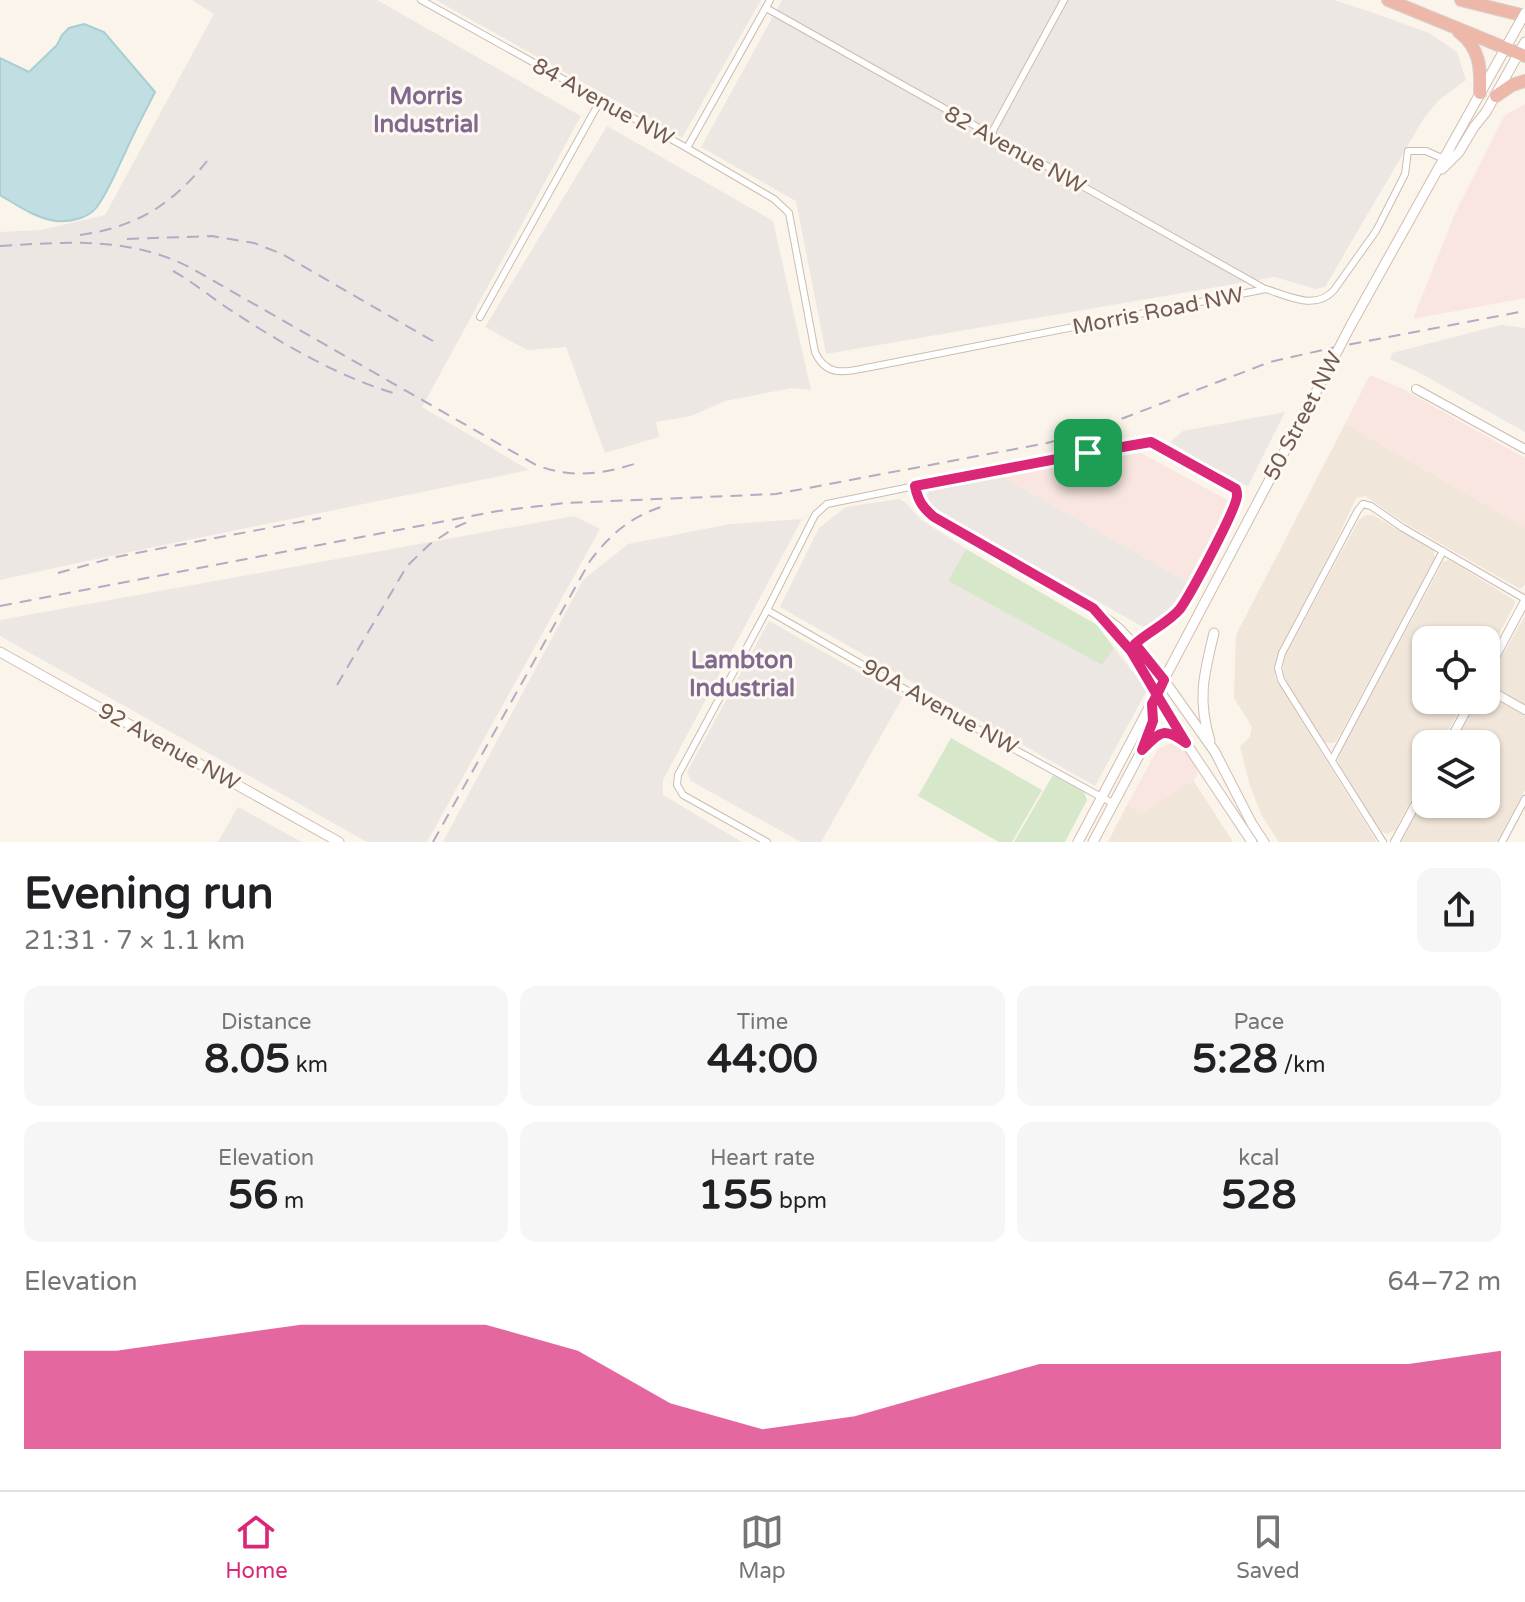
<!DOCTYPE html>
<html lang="en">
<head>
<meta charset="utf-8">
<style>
	:root { --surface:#fff; --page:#f6f6f6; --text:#202124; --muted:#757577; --line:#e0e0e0; --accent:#db2777 }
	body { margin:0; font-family:"Varela Round",sans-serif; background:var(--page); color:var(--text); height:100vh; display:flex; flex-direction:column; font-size:30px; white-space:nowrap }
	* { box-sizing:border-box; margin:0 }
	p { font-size:26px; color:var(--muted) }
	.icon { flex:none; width:44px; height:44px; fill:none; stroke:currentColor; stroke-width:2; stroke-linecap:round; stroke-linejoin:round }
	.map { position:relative; height:842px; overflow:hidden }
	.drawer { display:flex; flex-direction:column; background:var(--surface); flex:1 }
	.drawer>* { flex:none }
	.fabs { position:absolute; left:1412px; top:626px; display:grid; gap:16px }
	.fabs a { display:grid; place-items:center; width:88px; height:88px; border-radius:16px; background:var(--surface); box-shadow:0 2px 6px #0004; font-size:40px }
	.pin { position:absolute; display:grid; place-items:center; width:68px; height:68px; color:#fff; margin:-34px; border-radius:16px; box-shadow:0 4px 12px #0006 }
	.round { display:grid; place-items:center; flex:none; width:84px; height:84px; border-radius:16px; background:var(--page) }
	.headline { display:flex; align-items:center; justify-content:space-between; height:136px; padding:0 24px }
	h1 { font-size:44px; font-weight:800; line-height:60px }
	.stats { display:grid; grid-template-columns:repeat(3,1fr); gap:12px; height:136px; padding:8px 24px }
	.stats div { display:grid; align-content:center; border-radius:16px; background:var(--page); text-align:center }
	.stats b { font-size:40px; font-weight:800 }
	.stats small { font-size:22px; font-weight:400 }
	.stats p { font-size:22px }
	.chart { height:224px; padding:16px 24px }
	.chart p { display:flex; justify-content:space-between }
	.chart svg { width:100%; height:144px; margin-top:8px; fill:var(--accent); opacity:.7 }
	.tab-bar { display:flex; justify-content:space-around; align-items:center; height:112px; border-top:2px solid var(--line); background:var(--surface); font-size:22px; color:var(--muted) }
	.tab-bar a { display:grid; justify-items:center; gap:4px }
	.tab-bar .current { color:var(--accent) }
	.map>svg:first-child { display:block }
</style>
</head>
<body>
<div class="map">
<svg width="1525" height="842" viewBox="0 0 1525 842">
	<rect width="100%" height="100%" fill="#faf4eb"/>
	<g fill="#f1e6da">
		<path d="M1345 424 1525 527V585L1520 589 1408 525 1365 496 1356 498 1331 552 1279 650 1275 665V678L1377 842H1279L1262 816 1250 786 1240 746 1250 737 1252 727 1234 698 1236 635Z"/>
		<path d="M1366 515H1373L1433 550 1435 558 1337 740 1334 743H1323L1286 680 1283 672 1284 662 1286 654 1359 520Z"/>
		<path d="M1449 560 1514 600 1515 604 1486 658V640H1426V700H1464L1441 744H1426V772L1395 830 1387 834 1381 831 1341 770 1338 760 1340 752 1443 562Z"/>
		<path d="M1525 616V705L1492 686 1489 678Z"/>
		<path d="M1486 693 1525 715V790L1497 842H1401L1426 795V804H1486V744H1454L1477 700H1486Z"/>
		<path d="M1193 780 1233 842H1108L1127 805 1142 813Z"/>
	</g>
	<g fill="#f9e6e0">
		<path d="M1525 104V298L1413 319 1456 211 1505 115Z"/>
		<path d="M1370 375 1403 389 1525 458V527L1345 424Z"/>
		<path d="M1141 453 1231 502 1189 583 999 475Z"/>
		<path d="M1169 744 1182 745 1197 768V777L1142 814 1127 805 1158 749Z"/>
	</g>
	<g fill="#ece7e3">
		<path d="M192 0H377L581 116 422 407 529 470 96 559 0 580V232L41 230 105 215 214 14Z"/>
		<path d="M436 0H761L682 138Z"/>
		<path d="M782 0H1334L1371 12 1429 33 1457 52 1466 80 1439 100 1424 118 1325 287 1315 289 1275 277 826 354 796 201 701 147Z"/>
		<path d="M607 126 773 221 811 390 792 388 725 401 691 416 656 422 659 437 605 453 566 347 527 350 485 327Z"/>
		<path d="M1501 325 1525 328V432L1420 373 1390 359 1392 353Z"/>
		<path d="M1285 412 1248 486 1235 481 1170 442 1183 431Z"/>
		<path d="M999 475 1189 583 1152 632 938 511 926 499 929 489Z"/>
		<path d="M899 499 906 503 920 519 966 549 948 581 1101 664 1114 648 1147 690 1095 786 780 607 819 528 846 507Z"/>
		<path d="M574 516 600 529 427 842H367L0 636V620Z"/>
		<path d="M802 519 663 780V795L742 842H443L583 580 628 544 730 524Z"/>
		<path d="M769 621 903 697 821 842H801L691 781 687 772Z"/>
		<path d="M238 807 302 842H218Z"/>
	</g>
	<g fill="#d7e7ca">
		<path d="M966 549 1097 625 1114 648 1102 665 948 581Z"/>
		<path d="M951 738 1042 790 1012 842H999L918 796Z"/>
		<path d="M1053 775 1084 792 1087 800 1065 842H1014Z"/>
	</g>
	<path fill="#c1dfe2" stroke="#a8ced3" stroke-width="2" d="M84 24 104 32 155 92C145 112 134 132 125 153 116 171 108 193 96 208 87 219 69 222 56 221 35 218 17 205 0 195V58L29 72 57 45 62 35 69 28Z"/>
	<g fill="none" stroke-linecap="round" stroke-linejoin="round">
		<g stroke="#ccbcb1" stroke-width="8">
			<g id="minor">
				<path d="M421 0 687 148 774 199 789 213 815 352C828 381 851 370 876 366L1266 289C1288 296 1316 311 1334 290L1376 231 1405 174 1408 151H1426L1446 160"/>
				<path d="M766 8 1265 289"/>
				<path d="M990 136 1064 0"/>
				<path d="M687 148 770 0"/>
				<path d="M480 317 600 101"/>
				<path d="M767 610 903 688 1114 804"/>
				<path d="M1132 646 1147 633 1170 618 1182 605 1213 549 1238 495 1236 489 1151 442"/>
				<path d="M1332 760 1443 551"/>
				<path d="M767 842 683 795 677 785 678 775 767 610 815 515 827 504 915 486"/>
				<path d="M1383 842 1281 680 1278 668 1282 653 1358 510 1363 504 1371 506 1403 528 1525 599"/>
				<path d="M1502 842 1525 799"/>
			</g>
		</g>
		<g stroke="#ccbcb1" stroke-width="10">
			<g id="tertiary">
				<path d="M1416 389 1525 449"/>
				<path d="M1151 442 915 486 922 507 934 517 1093 608 1119 628 1149 659 1164 680"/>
				<path d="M1113 629 1131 651 1157 695"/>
				<path d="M1486 674 1525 601"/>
				<path d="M1486 688 1525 710"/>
				<path d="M1448 744 1472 700"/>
				<path d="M1395 842 1426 785"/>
			</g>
		</g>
		<g stroke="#d0beb2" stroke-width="11">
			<g id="secondary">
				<path d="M1442 169 1459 152 1474 127 1486 112 1525 42"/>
				<path d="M1351 325 1515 31"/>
				<path d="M0 652 339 842"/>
				<path d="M1164 680 1215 752 1252 824 1264 842"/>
				<path d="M1157 695 1186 743 1252 842"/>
				<path d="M1210 741C1197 699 1204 674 1214 633"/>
				<path d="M1146 746C1161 731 1165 727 1183 741"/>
				<path d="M1078 842 1316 392"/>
				<path d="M1093 842 1142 750 1153 721 1152 704"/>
			</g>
		</g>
		<g stroke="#d8d1ce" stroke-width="14">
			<g id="motorway">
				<path d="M1388 0 1525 56"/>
				<path d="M1461 0 1525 16"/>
				<path d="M1459 32C1480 48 1481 68 1480 93"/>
				<path d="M1496 96 1512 85 1525 81"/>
			</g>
		</g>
		<use href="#minor" stroke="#fff" stroke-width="6"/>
		<use href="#tertiary" stroke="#fff" stroke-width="8"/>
		<use href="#secondary" stroke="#fff" stroke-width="9"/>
		<use href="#motorway" stroke="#edb8a9" stroke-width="12"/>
		<g stroke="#b7a9c4" stroke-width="2" stroke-dasharray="12 8" stroke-linecap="butt">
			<path d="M80 235C136 227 172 205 207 161"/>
			<path d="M127 239 212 236 254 243 282 254 433 341"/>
			<path d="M0 246C67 242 129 236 191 268L536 465C570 478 600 475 634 464"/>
			<path d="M173 271C195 283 214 300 235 313 284 345 341 378 397 394"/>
			<path d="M58 573 116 557 321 518"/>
			<path d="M0 606 498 511 565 503 776 494 1047 443 1087 432 1270 362 1336 347 1525 311"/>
			<path d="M337 685 407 566 430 544 456 527 470 521"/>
			<path d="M433 842 590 561C611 533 634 514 668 505"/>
		</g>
		<g stroke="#d0beb2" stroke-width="11" stroke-linecap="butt">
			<g id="secondary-bridge">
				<path d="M1515 31 1525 13"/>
				<path d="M1316 392 1351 325"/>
			</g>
		</g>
		<use href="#secondary-bridge" stroke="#fff" stroke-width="9"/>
	</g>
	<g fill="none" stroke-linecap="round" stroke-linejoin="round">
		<g stroke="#fff" stroke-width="16">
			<path id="route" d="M1088 453 915 486C918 501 923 508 934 517L1093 608 1131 651 1157 695 1152 704 1153 721 1142 750C1160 732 1163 726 1186 743L1157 695 1164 680 1135 644C1148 632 1168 623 1180 609 1190 595 1236 510 1237 496 1237 493 1237 491 1236 489L1151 442 1088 453"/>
		</g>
		<use href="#route" stroke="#db2777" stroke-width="10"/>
	</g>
	<g text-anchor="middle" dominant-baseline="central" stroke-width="6" stroke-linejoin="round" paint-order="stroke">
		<g font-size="22" fill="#735b50" stroke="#fdf8f1">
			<text transform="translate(603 102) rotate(29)">84 Avenue NW</text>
			<text transform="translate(1015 150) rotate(29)">82 Avenue NW</text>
			<text transform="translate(1158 311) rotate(-11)">Morris Road NW</text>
			<text transform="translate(1303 416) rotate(-62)">50 Street NW</text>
			<text transform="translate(940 707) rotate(29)">90A Avenue NW</text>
			<text transform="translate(169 747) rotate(29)">92 Avenue NW</text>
		</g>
		<g font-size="24" font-weight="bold" fill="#80688e" stroke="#fdf8f1">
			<text x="426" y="96">Morris<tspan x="426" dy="28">Industrial</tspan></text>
			<text x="742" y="660">Lambton<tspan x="742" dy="28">Industrial</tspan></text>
		</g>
	</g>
</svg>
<div class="fabs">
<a><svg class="icon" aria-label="locate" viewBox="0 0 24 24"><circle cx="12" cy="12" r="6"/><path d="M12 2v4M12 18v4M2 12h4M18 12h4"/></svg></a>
<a><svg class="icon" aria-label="layers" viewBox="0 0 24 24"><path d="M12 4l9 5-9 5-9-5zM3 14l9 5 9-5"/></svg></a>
</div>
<div class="pin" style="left:1088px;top:453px;background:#1e9e55"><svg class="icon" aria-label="arrive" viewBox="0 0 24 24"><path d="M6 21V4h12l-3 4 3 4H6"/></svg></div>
</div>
<section class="drawer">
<div class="headline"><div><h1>Evening run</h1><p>21:31 · 7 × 1.1 km</p></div><a class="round"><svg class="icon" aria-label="share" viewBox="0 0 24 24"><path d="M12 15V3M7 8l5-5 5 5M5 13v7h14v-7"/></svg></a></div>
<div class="stats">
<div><p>Distance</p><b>8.05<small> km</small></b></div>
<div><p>Time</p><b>44:00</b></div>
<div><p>Pace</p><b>5:28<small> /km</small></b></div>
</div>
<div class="stats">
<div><p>Elevation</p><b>56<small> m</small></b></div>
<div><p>Heart rate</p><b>155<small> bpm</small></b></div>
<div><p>kcal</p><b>528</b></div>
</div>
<div class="chart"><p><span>Elevation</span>64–72 m</p>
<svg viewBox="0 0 160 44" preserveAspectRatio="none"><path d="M0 44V14L10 14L20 10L30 6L40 6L50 6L60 14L70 30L80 38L90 34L100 26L110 18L120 18L130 18L140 18L150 18L160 14V44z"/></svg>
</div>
</section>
<nav class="tab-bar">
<a class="current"><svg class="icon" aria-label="home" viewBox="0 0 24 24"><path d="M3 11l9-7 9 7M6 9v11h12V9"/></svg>Home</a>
<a><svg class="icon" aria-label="map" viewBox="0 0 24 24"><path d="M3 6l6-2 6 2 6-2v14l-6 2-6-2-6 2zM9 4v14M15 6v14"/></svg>Map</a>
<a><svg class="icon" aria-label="saved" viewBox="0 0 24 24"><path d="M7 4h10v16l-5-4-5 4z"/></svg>Saved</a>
</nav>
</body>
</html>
